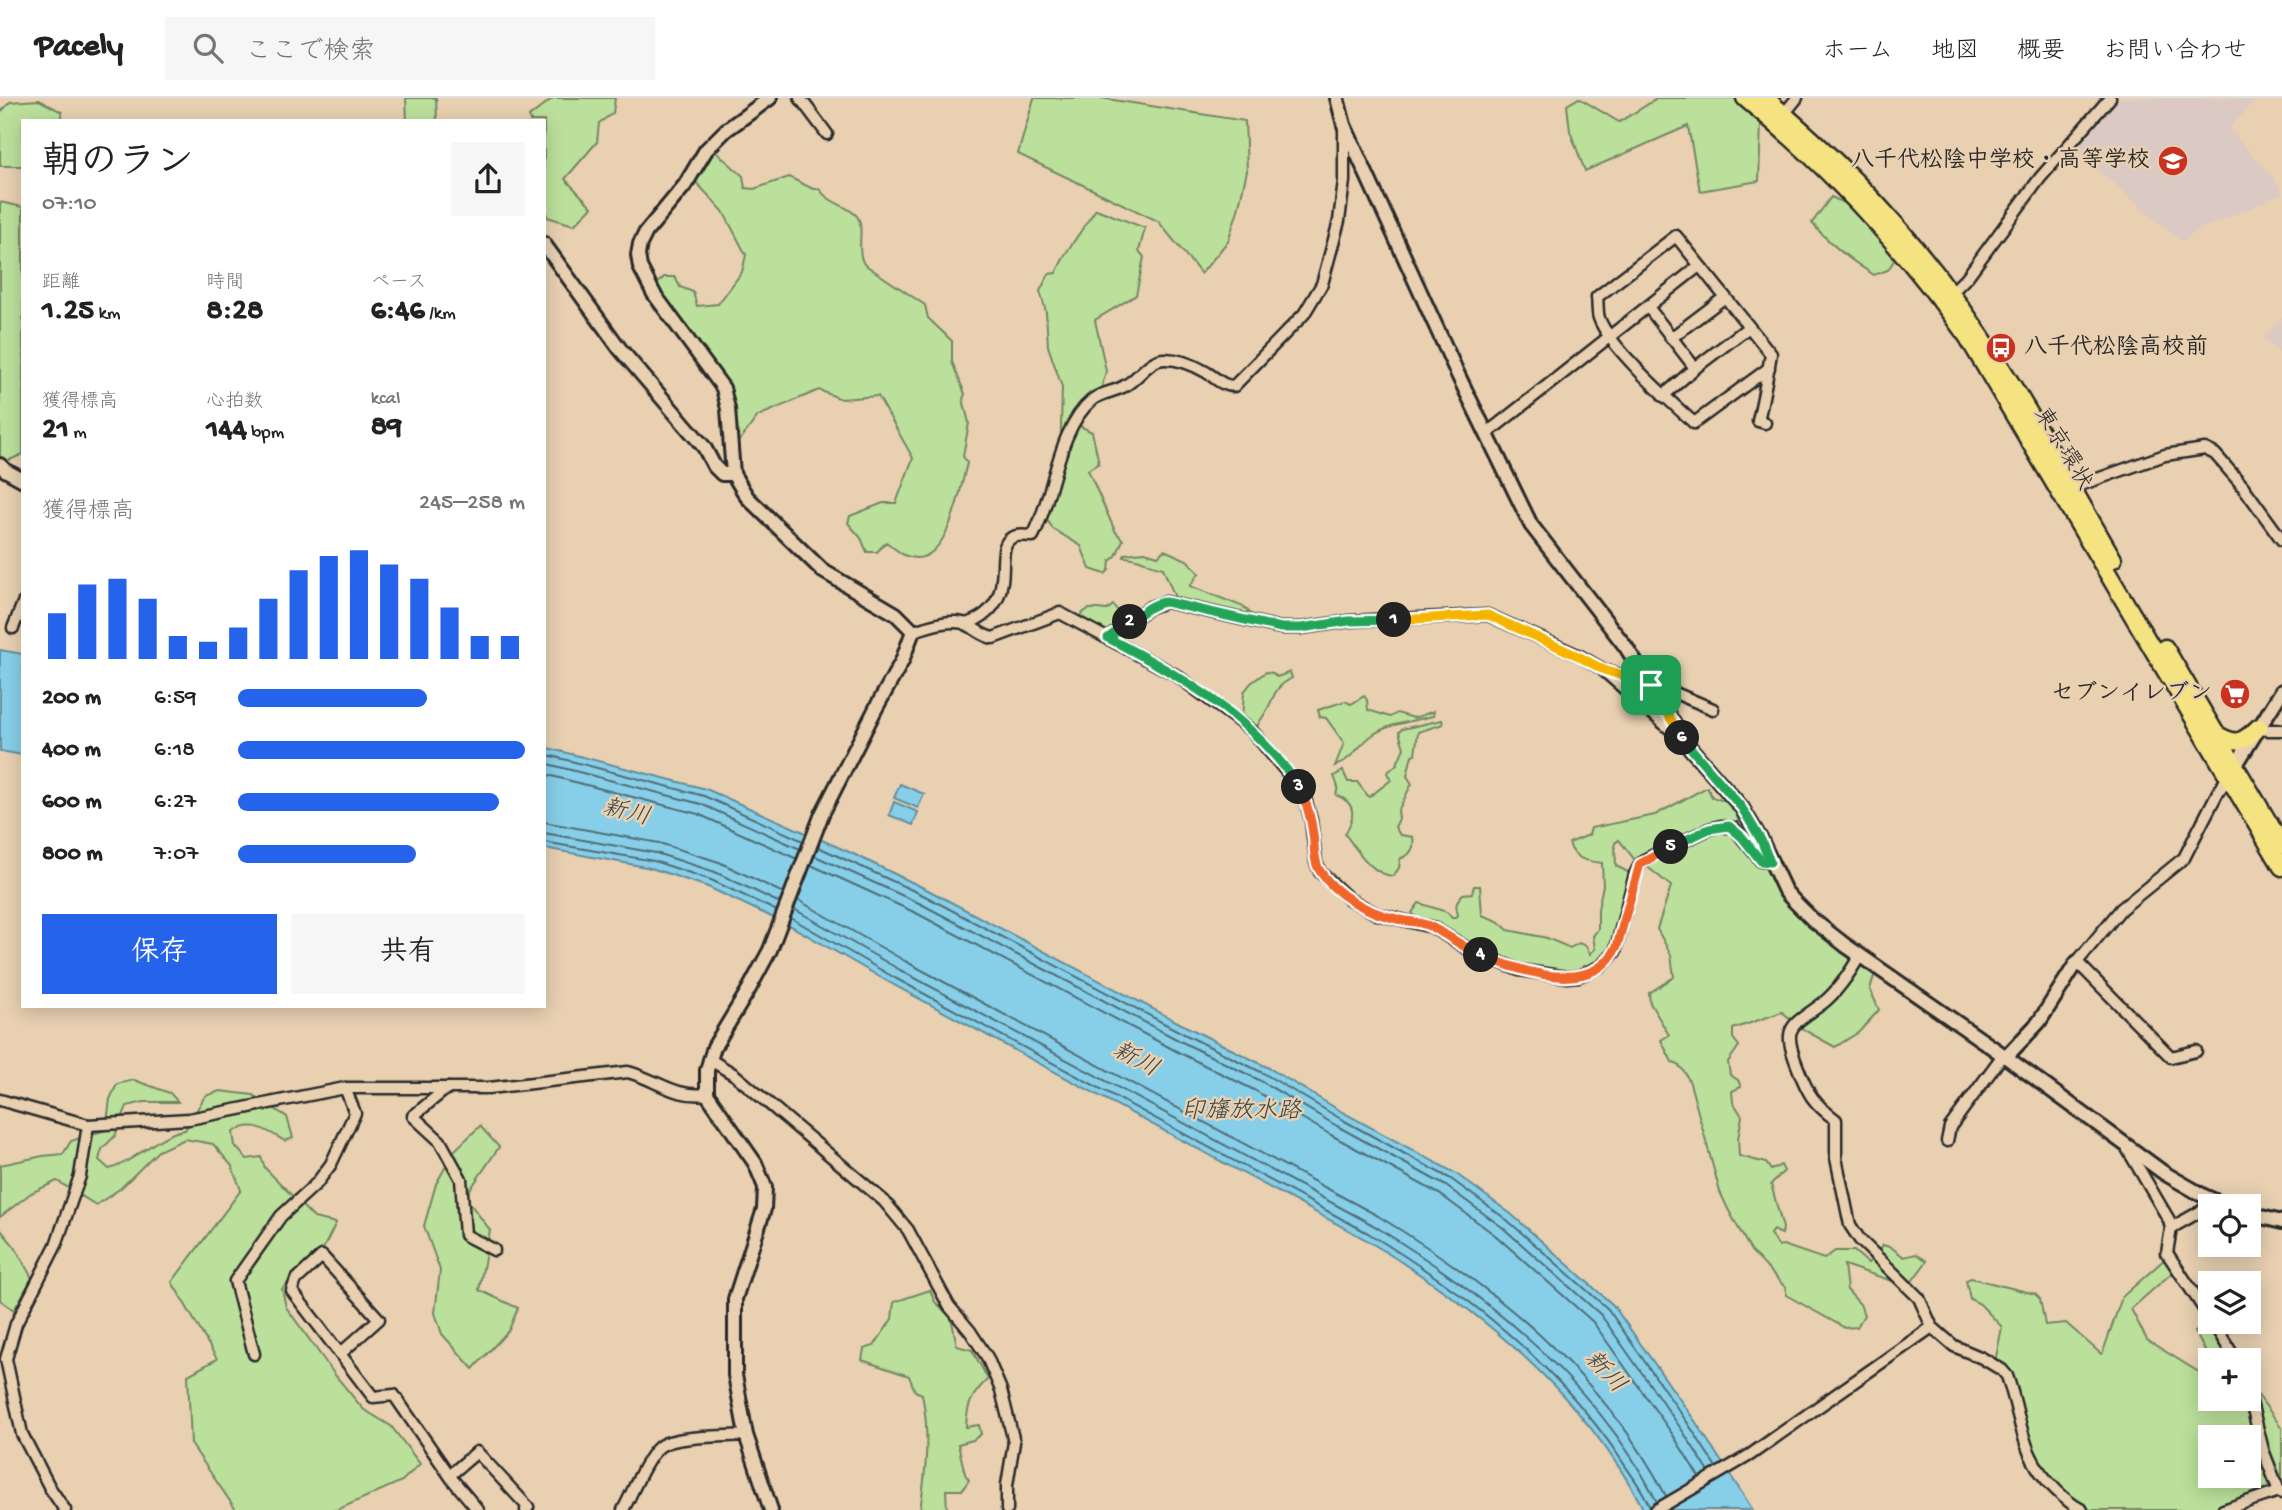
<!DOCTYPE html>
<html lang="ja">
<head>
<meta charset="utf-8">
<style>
	:root { --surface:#fff; --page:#f6f6f6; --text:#222; --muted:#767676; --line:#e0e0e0; --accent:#2563eb }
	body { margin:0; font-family:"Gochi Hand","Klee One",sans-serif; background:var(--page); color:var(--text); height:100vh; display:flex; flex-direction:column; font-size:26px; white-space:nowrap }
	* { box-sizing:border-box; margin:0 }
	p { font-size:23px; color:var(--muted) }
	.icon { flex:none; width:38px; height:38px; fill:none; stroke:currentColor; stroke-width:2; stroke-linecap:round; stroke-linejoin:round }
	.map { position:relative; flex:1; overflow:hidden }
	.side { position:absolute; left:21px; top:21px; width:525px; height:889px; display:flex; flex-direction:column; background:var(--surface); border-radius:0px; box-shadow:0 4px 18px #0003 }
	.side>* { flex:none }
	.buttons { position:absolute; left:2198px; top:1096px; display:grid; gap:14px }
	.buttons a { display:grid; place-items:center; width:63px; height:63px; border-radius:0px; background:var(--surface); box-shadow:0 4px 18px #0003; font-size:35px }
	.pin { position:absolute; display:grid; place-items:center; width:60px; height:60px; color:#fff; margin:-30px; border-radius:14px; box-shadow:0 4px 10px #0006 }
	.km { position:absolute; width:35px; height:35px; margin:-18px; border-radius:50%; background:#222; color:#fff; font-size:19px; line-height:35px; text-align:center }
	.round { display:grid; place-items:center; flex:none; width:74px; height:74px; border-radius:0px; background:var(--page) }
	.head { display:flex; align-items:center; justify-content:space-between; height:119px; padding:0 21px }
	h1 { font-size:38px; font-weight:800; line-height:52px }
	.metrics { display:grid; grid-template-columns:repeat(3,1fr); gap:10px; height:119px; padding:7px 21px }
	.metrics div { display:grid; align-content:center }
	.metrics b { font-size:30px; font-weight:800 }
	.metrics small { font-size:19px; font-weight:400 }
	.metrics p { font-size:19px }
	.chart { height:196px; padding:14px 21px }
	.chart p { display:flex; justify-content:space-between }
	.chart svg { width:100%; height:126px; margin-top:7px; stroke:var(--accent); stroke-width:6 }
	.primary-button { display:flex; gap:14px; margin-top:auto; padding:14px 21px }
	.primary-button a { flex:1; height:80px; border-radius:0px; background:var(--accent); color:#fff; font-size:28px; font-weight:800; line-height:80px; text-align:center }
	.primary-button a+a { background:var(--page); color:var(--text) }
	ul { padding:0 21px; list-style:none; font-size:23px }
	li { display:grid; grid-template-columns:112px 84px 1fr; align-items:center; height:52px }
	li i { height:18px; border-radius:9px; background:var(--accent) }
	header { display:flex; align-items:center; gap:42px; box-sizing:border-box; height:98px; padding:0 35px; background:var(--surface); border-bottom:2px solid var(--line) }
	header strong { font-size:33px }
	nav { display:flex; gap:38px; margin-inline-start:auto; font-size:24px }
	.search { width:490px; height:63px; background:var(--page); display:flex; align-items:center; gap:18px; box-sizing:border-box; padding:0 24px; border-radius:0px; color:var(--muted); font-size:26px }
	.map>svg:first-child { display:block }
</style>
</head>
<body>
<header>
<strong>Pacely</strong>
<div class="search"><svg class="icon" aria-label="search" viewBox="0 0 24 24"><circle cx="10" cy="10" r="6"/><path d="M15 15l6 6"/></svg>ここで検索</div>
<nav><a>ホーム</a><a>地図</a><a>概要</a><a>お問い合わせ</a></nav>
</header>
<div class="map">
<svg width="2282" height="1412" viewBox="0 0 2282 1412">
	<rect width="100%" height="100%" fill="#e8d0b1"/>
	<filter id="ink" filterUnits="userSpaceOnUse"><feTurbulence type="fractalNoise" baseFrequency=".0143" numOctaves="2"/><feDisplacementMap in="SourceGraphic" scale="14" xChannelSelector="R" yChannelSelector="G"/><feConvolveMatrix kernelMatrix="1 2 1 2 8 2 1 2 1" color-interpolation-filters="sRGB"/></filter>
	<g filter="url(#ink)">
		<g fill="#dacac3">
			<path d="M2117 0H2257L2229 31 2271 77 2282 92V96L2201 131 2181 143 2071 49Z"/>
			<path d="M2282 219V258L2264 240Z"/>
		</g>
		<g fill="#bbe09b" stroke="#738663" stroke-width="2" fill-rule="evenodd">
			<path d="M406 0H436L437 23H407Z"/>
			<path d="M553 0H615L613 15 599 25 597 44 565 81 592 109 574 127 547 119 544 101V23H530L529 19Z"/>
			<path d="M1034 0H1101L1245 23 1247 73 1238 112 1228 143 1201 176 1158 123 1018 56Z"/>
			<path d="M1579 0 1619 24 1658 0H1734L1761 24 1759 83 1700 93 1688 28 1585 73 1570 33 1567 7Z"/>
			<path d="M39 2 62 14V23H23V68H0V15L10 4Z"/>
			<path d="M713 51 743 78 745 90 754 91 789 79 813 91H819C830 106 845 106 856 117 866 127 855 152 864 166L925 207 928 220 952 243V264L965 296 963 301 969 325 963 358 967 365C960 391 947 477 904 457 898 454 892 448 886 444L877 454H867L861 440 848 425 850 418 883 405H896L913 360 878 298 841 301 819 292 758 318 740 342 736 339 733 314 656 187 664 179H675L680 189 693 194 697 208 718 206 742 174 746 157 723 113 693 81Z"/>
			<path d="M1831 99 1847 106 1896 159 1888 172 1874 177C1850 162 1830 147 1812 125Z"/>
			<path d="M0 104 23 109V356L3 365 0 361Z"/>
			<path d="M1096 111 1145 130 1139 153 1144 159 1136 197 1095 222 1106 273 1101 293 1074 322 1078 327 1092 334 1099 365 1088 372 1115 433 1123 442 1116 458 1110 463 1109 472 1105 476 1090 471 1081 448 1053 431 1044 417 1060 369 1062 289 1048 248 1046 214 1040 193 1049 176 1056 175 1066 155Z"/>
			<path d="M1164 452 1187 462 1199 475 1190 488 1244 509 1255 520 1176 502 1163 470C1147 467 1140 459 1124 459L1125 456 1145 454 1158 458Z"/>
			<path d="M1113 507 1125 522 1107 535 1078 520C1089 507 1093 511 1107 512Z"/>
			<path d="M1266 574 1273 575 1277 579 1290 574 1292 580C1274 590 1276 595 1267 612 1263 619 1259 624 1255 632L1242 621 1244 594 1251 585Z"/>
			<path d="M1364 598 1367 602 1368 612 1390 619 1397 615 1414 620 1434 613 1433 618C1414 623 1391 625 1374 636 1359 646 1352 662 1335 668L1344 645 1326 620 1320 619 1318 612 1345 603 1351 606Z"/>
			<path d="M1442 622 1443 626 1418 634 1415 656 1412 657 1407 678 1412 686C1406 695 1404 704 1398 712L1399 721 1395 729 1400 737 1413 739C1415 751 1411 756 1400 761L1399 770 1393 778C1372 777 1357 752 1345 736 1355 719 1357 705 1336 697L1338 689 1334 678 1343 673 1348 684H1357L1369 699 1391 682 1387 675 1397 666 1404 650 1399 634 1402 631Z"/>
			<path d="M1707 689 1712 699 1721 702 1729 701 1734 708 1741 732 1767 769 1783 801 1797 817 1875 875 1870 891 1879 912 1859 934 1835 949 1804 932 1782 914 1733 931V940L1739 948 1728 964 1730 977 1738 982 1741 989 1732 993 1733 1004 1742 1018 1738 1041 1739 1058 1766 1065 1771 1072 1781 1067 1784 1073 1771 1086 1783 1130 1782 1136 1773 1132 1770 1136 1779 1148 1783 1147 1824 1161 1835 1153H1854L1868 1165 1883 1147 1892 1150 1904 1159 1916 1156 1927 1163 1913 1182 1904 1187 1844 1167 1847 1192 1860 1206 1864 1217 1857 1229 1845 1230 1786 1197V1190L1751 1153 1728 1111 1720 1094 1690 985C1686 976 1682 967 1672 964L1661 942 1669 937 1650 905 1649 895 1674 879 1671 857 1657 831 1671 788 1645 767 1671 752 1666 746 1647 753 1635 762 1619 742 1615 745 1616 768 1632 776C1626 796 1614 856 1598 868 1587 876 1573 871 1562 875L1513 866 1470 848 1437 827 1417 820 1412 815 1419 805 1447 814 1452 820H1456L1458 817C1455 807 1456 803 1463 796L1472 795 1474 788H1480L1482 817 1498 823 1508 832 1547 840 1570 850 1579 845 1586 848 1590 856 1595 851 1593 838 1598 831V811L1603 787 1602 765C1586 763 1574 762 1569 745L1589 737 1591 730 1655 717Z"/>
			<path d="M134 982 170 995 178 1004H144L127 1008 115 1038 102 1051 99 1062 109 1071C137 1063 159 1035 185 1032L205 998 220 993 253 997 287 1019 293 1040 285 1043C264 1031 254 1022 233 1034L235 1048 247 1061 261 1059 265 1070 314 1120 336 1125 323 1151 282 1191 286 1209 335 1277 363 1311 391 1328 420 1366 402 1383 337 1412H236L191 1346 188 1277 217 1261 172 1184 241 1092 232 1068 213 1046 185 1041 158 1053 121 1090 96 1107 57 1083 31 1095 0 1119V1067L43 1058 63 1056 71 1043 106 1032 110 1001 117 986Z"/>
			<path d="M480 1028 499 1049 465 1099 490 1132 479 1192 518 1210 509 1232 473 1271 442 1236 435 1215 440 1172 424 1128 436 1086 455 1052Z"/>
			<path d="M0 1131 15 1149 32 1180 14 1212 0 1202Z"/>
			<path d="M2167 1159 2175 1172 2131 1211 2147 1242 2197 1273 2210 1271V1300H2249V1285L2282 1330V1391L2271 1382 2265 1394 2216 1412H2091L2078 1407 2051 1383 2029 1348 2014 1287 1995 1264 2002 1229 1980 1206 1970 1201 1966 1182 1971 1180 2035 1196 2040 1201 2045 1227 2066 1225 2101 1256 2103 1254 2122 1199ZM2210 1339H2249V1377H2210Z"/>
			<path d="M930 1192 935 1204 951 1219 957 1248 972 1252 988 1281C971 1297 967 1307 966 1329L979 1327 981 1336 973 1342 958 1346 965 1376 969 1382 962 1392H946L947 1412H920C926 1374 930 1334 922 1296L915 1293 909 1278 862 1262 864 1251 874 1248 892 1221 894 1204Z"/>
			<path d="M2209 1225 2233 1262H2210L2195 1234Z"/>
		</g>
		<g fill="#87cfe8" stroke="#628d9c" stroke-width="2">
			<path d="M0 552 23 556V657L0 653Z"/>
			<path d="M544 649 706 691 849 754 928 792 1189 930 1267 969 1344 1015 1455 1075 1511 1116 1613 1207 1695 1323 1753 1412H1644C1583 1294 1476 1209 1365 1141L892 886 789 827 708 789 651 770 544 750Z"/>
			<path d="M900 686 924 696 918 710 894 700Z"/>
			<path d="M894 704 918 714 913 727 889 717Z"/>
		</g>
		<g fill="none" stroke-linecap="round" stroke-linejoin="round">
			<g stroke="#506d77" stroke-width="2">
				<path d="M544 656 704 698 803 743"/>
				<path d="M544 665 701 706 800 751"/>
				<path d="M544 676 698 716 797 761"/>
				<path d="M544 724 659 745 719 764 783 795"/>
				<path d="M544 735 656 755 715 774 780 805"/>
				<path d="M544 744 654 763 711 782 777 813"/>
				<path d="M818 749 925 798 1186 937 1263 975 1341 1021 1451 1081 1507 1122 1608 1211 1689 1327 1716 1369"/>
				<path d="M815 758 921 806 1182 944 1259 982 1337 1028 1446 1088 1502 1129 1601 1217 1682 1332 1709 1374"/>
				<path d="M811 767 916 815 1178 954 1254 992 1331 1037 1441 1097 1495 1137 1593 1224 1673 1337 1699 1379"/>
				<path d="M798 802 905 863 1378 1118C1492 1187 1604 1277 1666 1398"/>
				<path d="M794 811 900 872 1373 1127C1482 1194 1599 1286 1657 1404"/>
				<path d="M791 820 895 880 1368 1135C1465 1194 1556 1265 1620 1360 1630 1376 1644 1392 1650 1410"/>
			</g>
			<g stroke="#2b2b2b" stroke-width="15">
				<g id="minor">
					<path d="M800 0 827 36"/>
					<path d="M1784 16 1797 0"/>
					<path d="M1949 197 1967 179 2040 80 2110 0"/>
					<path d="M1648 209 1695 270 1663 298"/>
					<path d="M1671 240 1725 199"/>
					<path d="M1695 270 1749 229"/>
					<path d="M1765 325 1758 323C1763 301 1767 279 1771 256L1676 138 1597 199C1598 205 1597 214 1599 220 1609 249 1671 304 1694 325L1769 270"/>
					<path d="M1486 336 1699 168"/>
					<path d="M2069 391 2165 357 2205 351 2215 356 2242 387 2282 442"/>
					<path d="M966 526C1027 505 986 445 1016 438 1021 437 1028 438 1033 438 1054 399 1057 331 1092 302 1101 294 1116 294 1126 287 1139 280 1149 261 1165 261 1179 261 1194 267 1206 274 1216 280 1222 288 1234 288L1304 216 1322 186 1339 123 1344 83V31"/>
					<path d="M13 530 23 505"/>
					<path d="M913 533C927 529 948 521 963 525 973 528 981 538 993 540L1060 515 1176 577 1252 633 1296 685 1305 700 1311 722 1316 764 1320 774 1349 801 1377 816 1432 829 1470 852 1519 872 1567 879 1579 878 1601 868 1615 854 1635 776 1640 766 1646 761 1709 731 1721 728 1734 730 1761 763 1770 764"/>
					<path d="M1108 540 1150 509 1166 504 1281 530H1301L1349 523 1488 517 1578 557 1604 572 1651 587"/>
					<path d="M1604 573 1679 639"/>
					<path d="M1649 584 1713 611"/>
					<path d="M2260 628 2267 632H2282"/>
					<path d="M1860 857C1850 875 1839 892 1823 905 1791 929 1781 927 1798 970 1808 996 1813 1005 1836 1022V1060L1850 1127 1860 1142 1919 1200 1932 1229 1954 1248 1982 1260 2002 1272 2007 1278C2023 1323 2019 1357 2056 1392 2064 1400 2072 1407 2082 1412"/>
					<path d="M2196 953 2171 959 2077 864 2121 811 2184 760 2218 694 2228 679"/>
					<path d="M709 961 735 977 884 1103 908 1132 949 1208 970 1233 987 1259 1001 1292 1014 1344 1007 1387V1412"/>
					<path d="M447 990 413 1018 440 1043 461 1081 465 1137 494 1152"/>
					<path d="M0 1002 88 1027 189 1021 345 990H489L628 974C658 982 674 1000 707 996"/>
					<path d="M1947 1043 1950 1029 2003 957"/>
					<path d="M2128 1052 2169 1122 2171 1130 2167 1155 2210 1220"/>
					<path d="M2171 1130 2210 1108"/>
					<path d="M2212 1223 2236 1262"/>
					<path d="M254 1256 235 1183 281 1118 317 1085 331 1066 355 1015 345 990"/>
					<path d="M340 1256 379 1221 322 1158 296 1182 292 1193 373 1299 394 1297 452 1381 478 1412"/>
					<path d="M2249 1296 2263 1352 2279 1393 2282 1395"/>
					<path d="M450 1377 477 1354 528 1409 526 1412"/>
					<path d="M65 1412 50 1390 22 1336 6 1261 16 1226 56 1147 80 1078 88 1027"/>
					<path d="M623 1412C633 1394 644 1363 659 1349 673 1337 726 1339 746 1337"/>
					<path d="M1656 1412 1750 1357 1932 1229"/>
					<path d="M2223 1412 2279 1393"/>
				</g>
			</g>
			<g stroke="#2b2b2b" stroke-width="18">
				<g id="tertiary">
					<path d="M770 0 726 32 706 52 685 87 646 134 640 146 638 157 640 169 654 196 723 290 728 311 733 376 747 399 823 473 896 516 913 533 902 563 876 610 822 716 770 852 749 891 714 949 707 972V996L755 1065 765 1089 764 1111 735 1201V1277L746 1337 771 1412"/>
					<path d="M1337 0 1344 27 1459 279 1531 427 1626 549 1685 644 1742 710 1761 742 1785 793 1793 802 1813 822 1845 847 2006 959 2164 1075 2204 1098 2227 1108"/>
					<path d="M544 146 620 251 704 349 714 368 722 376H733"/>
					<path d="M0 367 5 372 23 382"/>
					<path d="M2232 673 2282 593"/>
					<path d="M2006 959 2039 924 2077 864"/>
					<path d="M2249 1116 2282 1124"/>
				</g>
			</g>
			<g stroke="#2b2b2b" stroke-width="21">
				<g id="trunk">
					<path d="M1745 0C1830 69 1903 149 1967 238L2282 769"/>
					<path d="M1765 0C1834 58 1899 124 1952 197 2013 280 2061 372 2113 461"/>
					<path d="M2165 550 2282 747"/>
					<path d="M2218 637C2237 649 2244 643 2259 629"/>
				</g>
			</g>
			<use href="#minor" stroke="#e8d0b1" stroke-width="10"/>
			<use href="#tertiary" stroke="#e8d0b1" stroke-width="12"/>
			<use href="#trunk" stroke="#f5e382" stroke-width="16"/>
		</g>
	</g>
	<g fill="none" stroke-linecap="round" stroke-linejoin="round" filter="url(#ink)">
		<g stroke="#fff" stroke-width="14">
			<path id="split-1" d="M1394 522 1488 517 1578 558 1604 572 1651 587"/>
		</g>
		<g stroke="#fff" stroke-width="14">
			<path id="split-2" d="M1130 524C1142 515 1152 505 1166 504L1281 530H1301L1349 523 1394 522"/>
		</g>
		<g stroke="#fff" stroke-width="14">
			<path id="split-3" d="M1130 524 1108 540C1180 577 1254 620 1299 689"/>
		</g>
		<g stroke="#fff" stroke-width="14">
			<path id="split-4" d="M1299 689C1307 705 1311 719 1313 736 1315 748 1313 763 1320 773 1336 798 1369 815 1397 821 1407 824 1419 823 1429 828 1447 836 1462 849 1481 857"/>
		</g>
		<g stroke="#fff" stroke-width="14">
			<path id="split-5" d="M1481 857C1519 873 1594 900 1617 848L1640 766 1671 749"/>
		</g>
		<g stroke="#fff" stroke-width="14">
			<path id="split-6" d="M1671 749 1709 731 1729 728 1742 739 1761 763 1770 764 1761 742 1742 710 1682 640"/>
		</g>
		<g stroke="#fff" stroke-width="14">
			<path id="split-7" d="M1651 587 1682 640"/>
		</g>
		<use href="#split-1" stroke="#f5b400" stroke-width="9"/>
		<use href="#split-2" stroke="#22a559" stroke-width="9"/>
		<use href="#split-3" stroke="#22a559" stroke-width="9"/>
		<use href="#split-4" stroke="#f0652b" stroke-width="9"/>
		<use href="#split-5" stroke="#f0652b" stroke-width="9"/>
		<use href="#split-6" stroke="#22a559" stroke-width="9"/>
		<use href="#split-7" stroke="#f5b400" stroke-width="9"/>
	</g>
	<defs>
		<g id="school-disc" transform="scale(1.575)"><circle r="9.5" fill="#c8321e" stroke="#e8d0b1"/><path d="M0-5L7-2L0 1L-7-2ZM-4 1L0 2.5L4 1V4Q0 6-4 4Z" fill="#fff"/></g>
		<g id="bus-disc" transform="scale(1.575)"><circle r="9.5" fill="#c8321e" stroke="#e8d0b1"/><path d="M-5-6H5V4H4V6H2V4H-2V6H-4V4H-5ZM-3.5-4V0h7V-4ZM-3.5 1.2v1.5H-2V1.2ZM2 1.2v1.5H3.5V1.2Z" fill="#fff"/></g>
		<g id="supermarket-disc" transform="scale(1.575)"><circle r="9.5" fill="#c8321e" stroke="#e8d0b1"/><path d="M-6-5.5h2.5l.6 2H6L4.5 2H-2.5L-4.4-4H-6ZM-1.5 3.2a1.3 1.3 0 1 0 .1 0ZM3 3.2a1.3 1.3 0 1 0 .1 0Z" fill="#fff"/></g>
	</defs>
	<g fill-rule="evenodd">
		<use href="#school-disc" x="2173" y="63"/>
		<use href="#bus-disc" x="2001" y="250"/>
		<use href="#supermarket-disc" x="2235" y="596"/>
	</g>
	<g text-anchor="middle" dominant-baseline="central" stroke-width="5" stroke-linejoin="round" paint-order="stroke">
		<g font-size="23" font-weight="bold" fill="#2b2b2b" stroke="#e8d0b1" text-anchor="end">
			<text x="2150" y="63">八千代松陰中学校・高等学校</text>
			<text x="2024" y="250" text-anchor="start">八千代松陰高校前</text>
			<text x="2212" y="596">セブンイレブン</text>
		</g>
		<g font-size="23" fill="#2b2b2b" stroke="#e8d0b1">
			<text transform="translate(2062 351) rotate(59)">東京環状</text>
		</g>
		<g font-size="24" font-style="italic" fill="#394447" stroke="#e8d0b1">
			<text transform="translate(626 716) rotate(14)">新川</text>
			<text transform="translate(1135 963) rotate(28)">新川</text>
			<text x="1241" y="1014">印旛放水路</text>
			<text transform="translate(1604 1275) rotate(47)">新川</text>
		</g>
	</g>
</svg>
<div class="buttons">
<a><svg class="icon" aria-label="locate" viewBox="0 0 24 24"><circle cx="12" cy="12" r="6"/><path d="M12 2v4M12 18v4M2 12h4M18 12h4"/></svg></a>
<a><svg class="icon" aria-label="layers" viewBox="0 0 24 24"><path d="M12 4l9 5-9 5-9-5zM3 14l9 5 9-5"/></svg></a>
<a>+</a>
<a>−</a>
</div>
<div class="pin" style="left:1651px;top:587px;background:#1e9e55"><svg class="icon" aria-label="arrive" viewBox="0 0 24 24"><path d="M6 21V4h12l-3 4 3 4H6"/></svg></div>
<b class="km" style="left:1394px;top:522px">1</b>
<b class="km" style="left:1130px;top:524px">2</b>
<b class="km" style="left:1299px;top:689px">3</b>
<b class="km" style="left:1481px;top:857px">4</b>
<b class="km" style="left:1671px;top:749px">5</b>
<b class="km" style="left:1682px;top:640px">6</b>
<section class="side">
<div class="head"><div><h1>朝のラン</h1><p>07:10</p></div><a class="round"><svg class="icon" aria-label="share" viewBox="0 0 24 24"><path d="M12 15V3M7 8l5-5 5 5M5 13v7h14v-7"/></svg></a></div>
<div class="metrics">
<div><p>距離</p><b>1.25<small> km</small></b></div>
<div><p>時間</p><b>8:28</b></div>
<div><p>ペース</p><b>6:46<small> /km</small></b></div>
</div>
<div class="metrics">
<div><p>獲得標高</p><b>21<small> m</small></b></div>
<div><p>心拍数</p><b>144<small> bpm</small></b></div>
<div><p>kcal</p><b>89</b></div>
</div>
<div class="chart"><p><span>獲得標高</span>245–258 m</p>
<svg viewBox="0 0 160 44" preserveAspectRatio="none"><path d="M5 44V28M15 44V18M25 44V16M35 44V23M45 44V36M55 44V38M65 44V33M75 44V23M85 44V13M95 44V8M105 44V6M115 44V11M125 44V16M135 44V26M145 44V36M155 44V36"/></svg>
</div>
<ul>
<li><b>200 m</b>6:59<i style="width:66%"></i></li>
<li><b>400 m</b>6:18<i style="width:100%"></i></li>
<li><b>600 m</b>6:27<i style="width:91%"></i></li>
<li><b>800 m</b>7:07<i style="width:62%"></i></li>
</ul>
<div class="primary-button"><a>保存</a><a>共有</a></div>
</section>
</div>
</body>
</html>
